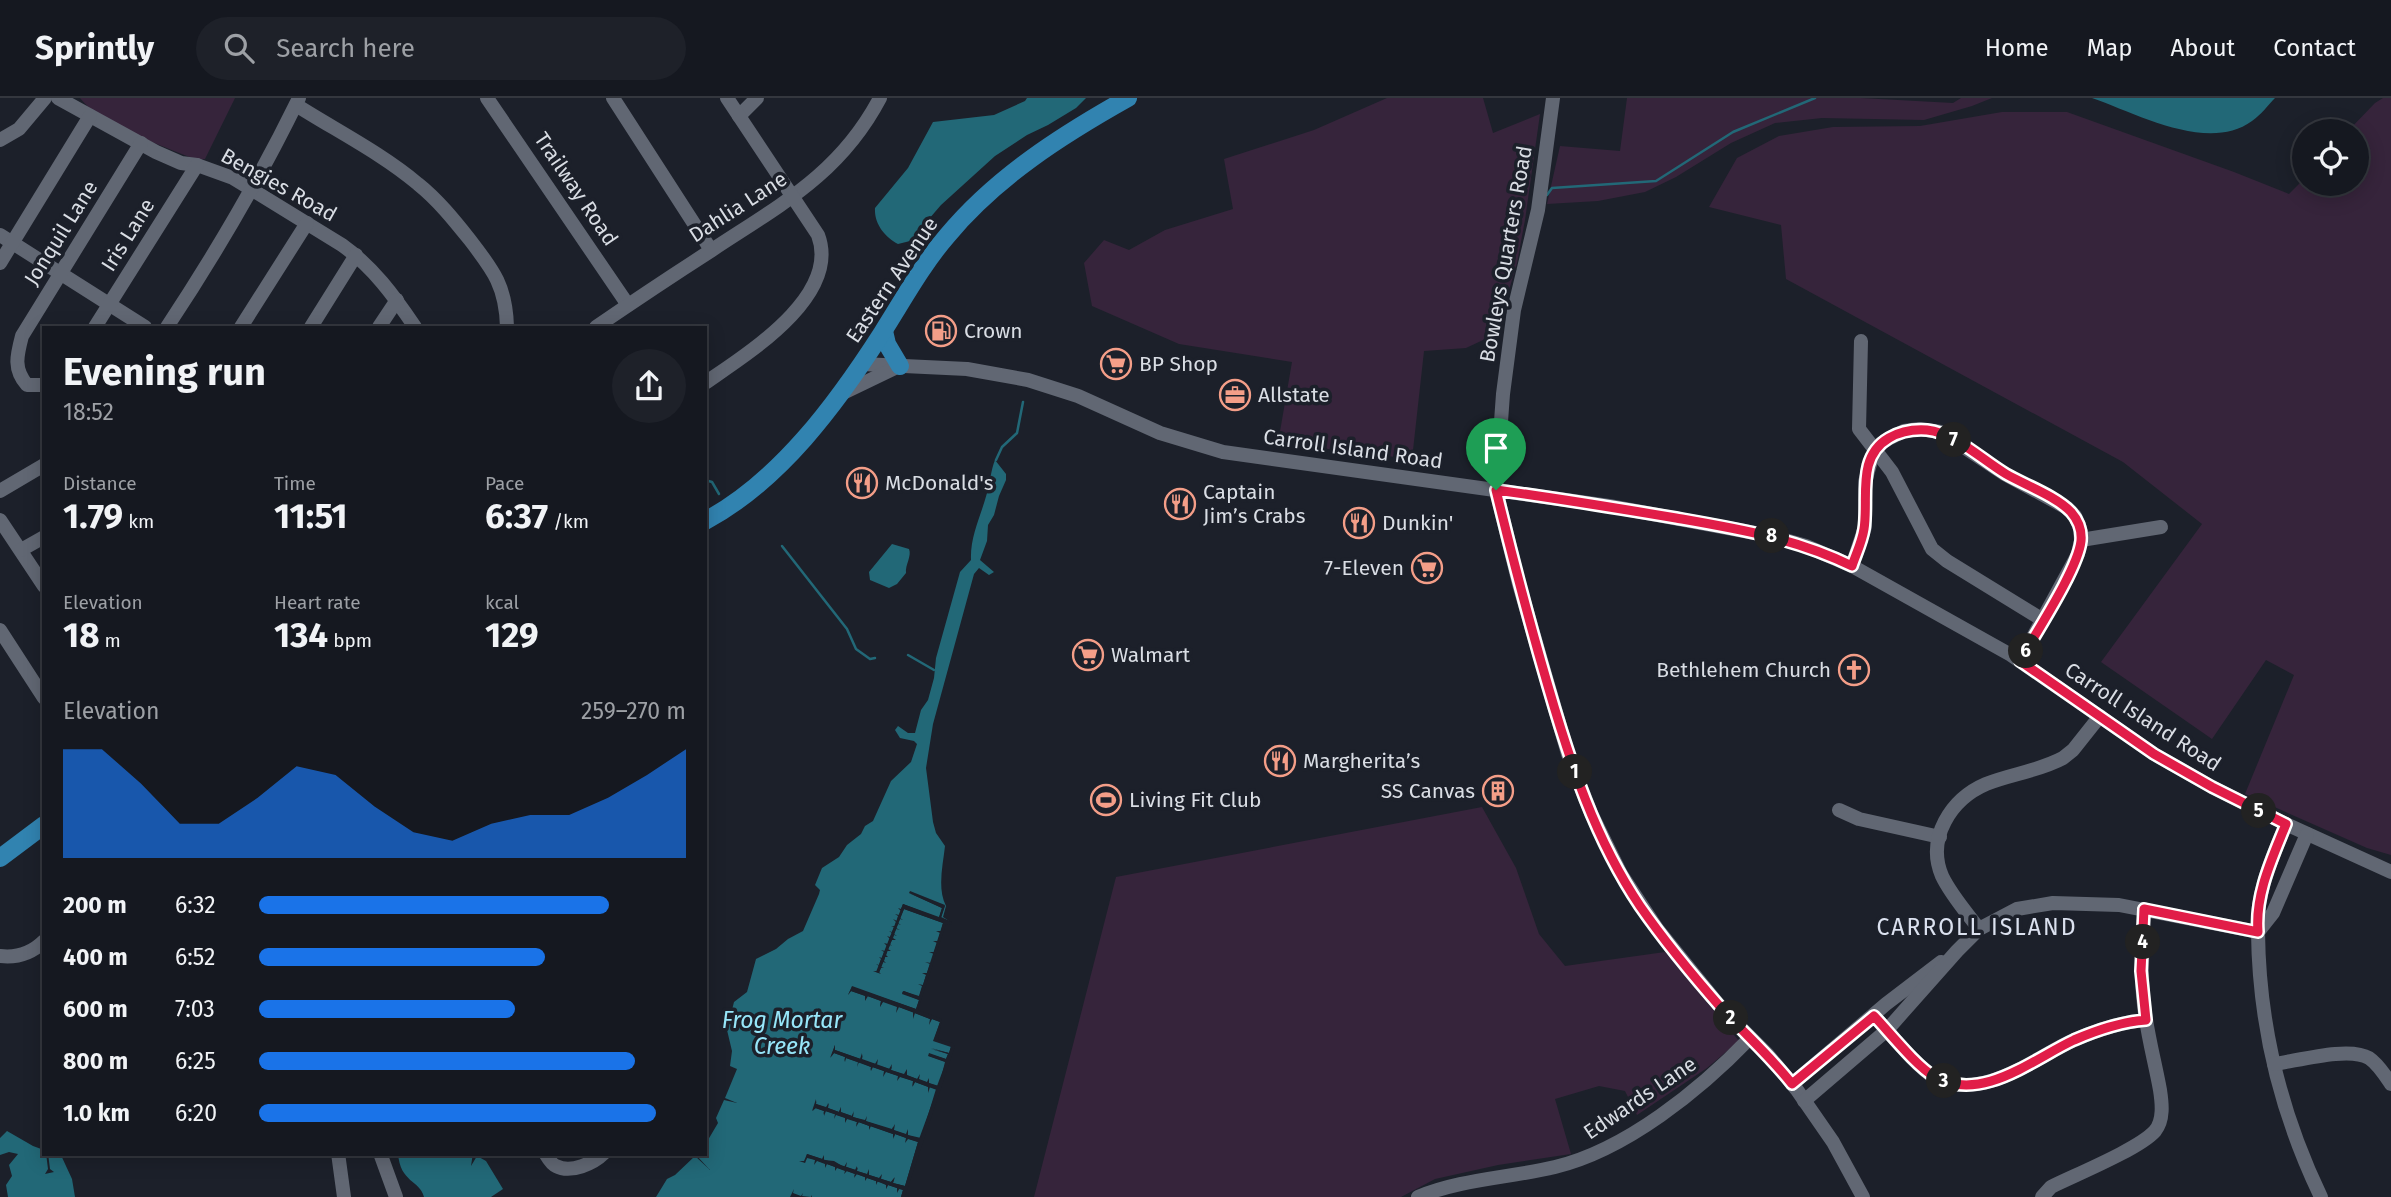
<!DOCTYPE html>
<html lang="en">
<head>
<meta charset="utf-8">
<style>
	:root { --surface:#151820; --page:#1e2129; --text:#f1f3f6; --muted:#9da0a5; --line:#34373e; --accent:#1a73e8 }
	body { margin:0; font-family:"Fira Sans",sans-serif; background:var(--page); color:var(--text); height:100vh; display:flex; flex-direction:column; font-size:26px; white-space:nowrap }
	* { box-sizing:border-box; margin:0 }
	p { font-size:23px; color:var(--muted) }
	.icon { flex:none; width:38px; height:38px; fill:none; stroke:currentColor; stroke-width:2; stroke-linecap:round; stroke-linejoin:round }
	.map { position:relative; flex:1; overflow:hidden }
	.drawer { position:absolute; left:42px; top:228px; width:665px; height:830px; display:flex; flex-direction:column; background:var(--surface); border-radius:0px; box-shadow:0 4px 18px #0003,0 0 0 2px var(--line) }
	.drawer>* { flex:none }
	.controls { position:absolute; left:2292px; top:21px; display:grid; gap:14px }
	.controls a { display:grid; place-items:center; width:77px; height:77px; border-radius:50%; background:var(--surface); box-shadow:0 4px 18px #0003,0 0 0 2px var(--line); font-size:35px }
	.pin { position:absolute; display:grid; place-items:center; width:60px; height:60px; color:#fff; margin:-72px -30px; border-radius:50% 50% 50% 0; rotate:-45deg; box-shadow:0 0 7px #0007 }
	.pin .icon { rotate:45deg }
	.km { position:absolute; width:35px; height:35px; margin:-18px; border-radius:50%; background:#222; color:#fff; font-size:19px; line-height:35px; text-align:center }
	.round { display:grid; place-items:center; flex:none; width:74px; height:74px; border-radius:37px; background:var(--page) }
	.summary { display:flex; align-items:center; justify-content:space-between; height:119px; padding:0 21px }
	h1 { font-size:38px; font-weight:700; line-height:52px }
	.metrics { display:grid; grid-template-columns:repeat(3,1fr); gap:10px; height:119px; padding:7px 21px }
	.metrics div { display:grid; align-content:center }
	.metrics b { font-size:35px; font-weight:700 }
	.metrics small { font-size:19px; font-weight:400 }
	.metrics p { font-size:19px }
	.chart { height:196px; padding:14px 21px }
	.chart p { display:flex; justify-content:space-between }
	.chart svg { width:100%; height:126px; margin-top:7px; fill:var(--accent); opacity:.7 }
	ul { padding:0 21px; list-style:none; font-size:23px }
	li { display:grid; grid-template-columns:112px 84px 1fr; align-items:center; height:52px }
	li i { height:18px; border-radius:9px; background:var(--accent) }
	header { display:flex; align-items:center; gap:42px; box-sizing:border-box; height:98px; padding:0 35px; background:var(--surface); border-bottom:2px solid var(--line) }
	header strong { font-size:33px }
	nav { display:flex; gap:38px; margin-inline-start:auto; font-size:24px }
	.search { width:490px; height:63px; background:var(--page); display:flex; align-items:center; gap:18px; box-sizing:border-box; padding:0 24px; border-radius:38px; color:var(--muted); font-size:26px }
	.map>svg:first-child { display:block }
</style>
</head>
<body>
<header>
<strong>Sprintly</strong>
<div class="search"><svg class="icon" aria-label="search" viewBox="0 0 24 24"><circle cx="10" cy="10" r="6"/><path d="M15 15l6 6"/></svg>Search here</div>
<nav><a>Home</a><a>Map</a><a>About</a><a>Contact</a></nav>
</header>
<div class="map">
<svg width="2391" height="1099" viewBox="0 0 2391 1099">
	<rect width="100%" height="100%" fill="#1c202a"/>
	<g fill="#36243b">
		<path d="M80 0H235L205 61 197 62C163 48 102 28 80 0Z"/>
		<path d="M1387 0H1483L1493 35 1540 16 1525 122 1517 165 1496 236 1466 250 1424 253 1412 361 1278 345 1292 264 1179 246 1092 208 1084 165 1104 142 1129 152 1165 132 1233 111 1224 61 1314 32Z"/>
		<path d="M1627 0H1861L1953 5 1961 0H1992L1972 8 1924 22 1822 20 1775 25 1731 45 1676 79 1645 94 1598 103 1547 106 1560 48 1620 53Z"/>
		<path d="M2383 0H2391V757L2367 750 2245 696 2294 577 2266 562 2212 641 2101 564 2202 426 2123 364 1786 181 1781 127 1709 109 1737 60 1779 38 1833 29 1920 28 2002 14H2067L2234 74 2289 96 2305 80V86H2357V33H2348L2375 5Z"/>
		<path d="M1482 709 1516 770 1539 836 1565 868 1665 854 1739 943 1707 970 1637 1017 1625 993 1599 988 1555 1001 1571 1056 1498 1067 1435 1081 1401 1099H1034L1116 779Z"/>
	</g>
	<g fill="#226877">
		<path d="M1027 0H1086L1076 10 1048 27 1027 37 995 58 941 107 910 143 898 146C885 139 874 126 875 110L908 70 933 24 994 17 1025 3Z"/>
		<path d="M2092 0H2275C2268 7 2261 17 2252 23 2208 55 2138 16 2092 0Z"/>
		<path d="M995 362 1006 376V382L999 398 994 417 988 427 987 443 980 462 994 474 989 477 979 470 974 476 933 626 926 670 933 724 936 735 945 748C943 767 937 790 946 808L943 819 949 823 941 820 945 808 909 795 942 810 939 820 903 806 876 874 879 875 904 811 943 825 919 899 904 893 902 895 919 902 916 911 852 889 848 897 851 893 866 898 865 902 867 898 881 903 880 909 883 903 930 921V923L932 921 940 924 934 942 951 948 949 955 931 950 948 956 946 961 929 956V958L946 964 937 988 906 977 907 974 905 977 891 972 892 968 890 971 862 961 863 956 861 961 835 952V947L831 959 834 955 845 959V964L846 960 871 969 870 973 872 969 913 983V988L915 984 937 992 919 1041 893 1032V1029L892 1032 853 1019V1015L852 1018 840 1014 841 1009 839 1014 828 1010V1005L827 1010 816 1006 817 1002 813 1013 815 1010 824 1013 823 1017 825 1013 846 1020 845 1024 847 1020 857 1024 856 1028 858 1024 893 1036 894 1039 895 1036 918 1044 905 1088 893 1085 894 1080 891 1084 857 1073 858 1069 856 1072 807 1056 805 1065 807 1059 855 1076 854 1079 856 1076 887 1087 886 1091 888 1087 897 1090 898 1093 899 1090 903 1092 901 1099H812V1097L811 1099 802 1098 803 1095 801 1098 793 1095 794 1091 790 1099H656L667 1081 675 1077 695 1058 710 1072 696 1057 705 1055V1047L718 1025 716 1020 724 1002 737 1005 725 1000 737 971 730 968 732 953 727 932 734 904 747 894 756 861 776 851 788 841 803 833 819 796 820 792 815 787 822 770 839 759 847 747 861 736 865 728 873 723 891 683 911 664 917 646 914 643 900 640 895 632 898 628 908 635H915L921 612 928 602 934 580 936 560 960 474 971 462C970 438 981 418 987 395 990 384 991 372 995 362Z"/>
		<path d="M892 446 909 451C912 458 905 467 906 475L897 486 889 490 870 482 869 474Z"/>
		<path d="M7 1033 33 1048 44 1052V1055H46L48 1071 45 1076 54 1074 50 1071 48 1055H60L72 1081 75 1099H8L6 1087 12 1078 9 1067 18 1056 9 1054 0 1057V1040Z"/>
		<path d="M398 1055H473L471 1068 477 1058 486 1063 503 1091 491 1099H424C420 1082 400 1085 398 1055Z"/>
	</g>
	<path fill="#1c202a" d="M910 793 945 807 941 819 952 824 951 827 946 826 918 912 942 921 938 941 953 945 955 948 905 1099H901L903 1092 899 1091 897 1095V1090L888 1087 886 1091V1087L878 1083 876 1087V1083L867 1080 865 1083V1079L857 1076 854 1080 855 1076 847 1073 844 1076 845 1073 837 1070 835 1073V1069L827 1066 825 1070V1066L817 1063 814 1067 815 1062 807 1060 805 1065 799 1063H804L807 1056 822 1061 824 1057V1062L834 1063 844 1069 847 1064 846 1069 855 1072 857 1068V1073L867 1076 869 1071V1077L879 1080 882 1076 881 1081 891 1084 895 1079 893 1085 905 1088 918 1044 908 1041 905 1045 906 1040 895 1036 893 1041V1036L871 1028 869 1032V1028L859 1024 856 1029 857 1024 847 1021 845 1025V1020L836 1017 834 1021 835 1016 826 1013 824 1018V1013L816 1010 812 1013 816 1001V1006L826 1009 829 1005 828 1010 839 1014 841 1009V1014L852 1018 854 1013 853 1019 865 1022 867 1018 866 1023 892 1031 895 1026 894 1032 906 1036 908 1031V1037L921 1040 936 991 930 989 928 995V989L915 984 912 989 913 983 900 979 897 983 898 978 886 974 883 979 884 973 873 969 871 973V969L859 964 857 969 858 964 846 960 844 964 845 959 834 955 830 960 835 947V952L860 961 862 955V962L875 966 878 961 877 967 889 971 892 966 891 972 904 976 907 971V977L917 981 920 976 919 981 927 984 929 980V985L939 988 945 964 928 958 929 955 946 961 948 956 931 951 949 955 951 949 933 943 940 924 932 921 929 927 930 921 915 915 913 921V914L899 909 896 915 897 909 883 904 880 909 881 903 868 898 865 903V898L851 893 848 897 852 888 916 911 919 902 902 896 903 893 919 898 922 888 918 886 923 887 926 877 922 875H927L930 866 925 864 931 865 934 856 929 854H934L937 845 933 843H938L940 835 936 833H941L943 825 904 811 900 820 903 822 900 821 898 825 901 827 898 826 896 830 900 832 896 831 894 836 897 838 894 837 893 840 896 842H892L890 846 892 848 890 847 888 851 891 853H887L886 857 888 859H885L884 863 886 865 883 864 881 869 884 870H881L879 874 881 876 873 873H877L879 868 876 866 879 867 881 861 879 859 882 860 884 854 881 852 885 853 887 848 884 845 888 846 890 841 887 838 890 839 892 835 889 833 892 834 894 829 891 828H895L896 824 893 821 897 823 898 818 895 816 899 817 901 813 898 810 901 811 903 806 939 819 942 810 909 795Z"/>
	<g fill="none" stroke-linecap="round" stroke-linejoin="round">
		<g stroke="#226877" stroke-width="2.5">
			<path d="M1547 97 1552 90 1656 83 1733 34 1815 0"/>
			<path d="M996 362 1002 349 1017 335 1023 304"/>
			<path d="M705 382 712 384 719 396"/>
			<path d="M782 448 847 531 856 551 870 561 875 560"/>
			<path d="M908 557 934 572"/>
		</g>
		<g stroke="#616773" stroke-width="14">
			<path d="M58 0 156 54 181 65 197 67 233 80 342 147C373 169 394 198 415 229"/>
			<path d="M487 0 628 207"/>
			<path d="M613 0 711 152"/>
			<path d="M1553 0 1538 112 1514 212 1503 296 1496 392 1519 486 1568 656 1591 715 1621 776 1658 832 1722 911 1768 957 1797 992 1833 1044 1863 1099"/>
			<path d="M296 7C337 33 381 55 418 86 438 102 454 122 470 142 494 173 506 189 507 229"/>
			<path d="M739 18 757 0"/>
			<path d="M0 42 19 31 45 0"/>
			<path d="M0 137 145 229"/>
			<path d="M0 165 90 18"/>
			<path d="M95 229 197 67"/>
			<path d="M167 229C216 155 260 80 299 0"/>
			<path d="M241 229 307 125"/>
			<path d="M311 229 356 157"/>
			<path d="M379 229 397 202"/>
			<path d="M596 229C634 203 673 177 712 152 780 107 840 76 880 0"/>
			<path d="M1861 243 1859 331 1892 374 1932 451 1947 463 2043 522"/>
			<path d="M862 266 967 271 1028 282 1078 298 1160 335 1223 354 1609 408 1771 438 1806 448 1852 468 2011 557 2154 656 2212 689 2286 726 2391 774"/>
			<path d="M705 285C747 256 841 198 818 137L727 0"/>
			<path d="M44 287H27C13 271 17 257 22 238L141 45"/>
			<path d="M841 296 895 270"/>
			<path d="M0 393 44 367"/>
			<path d="M0 422 44 488"/>
			<path d="M2081 442 2161 429"/>
			<path d="M21 452 44 439"/>
			<path d="M1852 468 1865 429V384L1872 359 1879 347 1888 341 1904 333 1919 331 1941 334 2003 375 2067 410 2075 418 2080 430 2081 442 2078 456 2020 563"/>
			<path d="M0 532 44 600"/>
			<path d="M1839 712 1859 721 1940 739"/>
			<path d="M2286 726C2275 753 2263 779 2259 808 2257 817 2258 825 2258 834 2259 927 2281 1016 2321 1099"/>
			<path d="M1979 831C1967 815 1951 797 1942 778 1926 740 1951 701 1986 686 2011 676 2039 673 2063 660L2073 652 2100 618"/>
			<path d="M2258 834 2273 815 2307 736"/>
			<path d="M0 858C17 860 32 855 44 843"/>
			<path d="M1874 918C1890 935 1916 968 1934 979 1982 1005 2032 961 2074 942 2097 932 2120 924 2146 922"/>
			<path d="M2274 966C2297 963 2349 948 2369 960 2378 966 2385 977 2391 986"/>
			<path d="M1792 986 1886 906 1941 864"/>
			<path d="M1804 1003 1887 932 1957 853 1979 831 2017 811 2053 805 2119 807 2258 834"/>
			<path d="M338 1055 344 1099"/>
			<path d="M380 1055 396 1099"/>
			<path d="M545 1055C548 1060 551 1066 556 1068 571 1076 594 1065 604 1055"/>
			<path d="M1418 1099C1461 1081 1509 1080 1555 1069 1626 1052 1700 992 1750 940"/>
			<path d="M2042 1099 2051 1089C2075 1077 2139 1051 2155 1033 2164 1022 2162 1005 2160 992 2155 964 2147 936 2144 907 2140 875 2143 843 2144 811"/>
		</g>
		<g stroke="#3183b0" stroke-width="18">
			<path d="M884 233 887 246 900 268"/>
			<path d="M705 423C780 383 837 305 882 235 903 202 922 167 947 138 996 79 1062 37 1128 0"/>
			<path d="M0 760 44 727"/>
		</g>
	</g>
	<g fill="none" stroke-linecap="round" stroke-linejoin="round">
		<g stroke="#fff" stroke-width="14">
			<path id="route" d="M1927 332C1955 335 1981 361 2006 376 2025 387 2056 398 2071 414 2078 422 2082 432 2081 443 2078 471 2035 536 2020 563L2154 656 2212 689 2286 726C2272 761 2255 796 2258 834L2144 811 2141 873 2146 922C2120 924 2097 932 2074 942 2033 961 1982 1005 1935 979 1916 968 1890 935 1874 918L1792 986C1771 959 1746 937 1723 912 1694 879 1665 844 1640 808 1595 741 1570 664 1548 588 1529 523 1512 458 1496 392 1556 400 1616 410 1676 420 1739 431 1794 440 1852 468 1856 456 1862 444 1864 431 1869 400 1856 359 1889 340 1901 333 1913 331 1927 332Z"/>
		</g>
		<use href="#route" stroke="#e11d48" stroke-width="9"/>
	</g>
	<defs>
		<g id="fuel-ring" transform="scale(1.575)"><circle r="9.5" fill="#1c202a" stroke="#f49e88" stroke-width="1.5"/><path d="M-5.5-6h7V0h2V4h1.3V-2.5L3-4.5l.8-.8L6-3V5H2.5V1h-1V6h-7ZM-4.2-4.7v3.2H.2V-4.7Z" fill="#f49e88"/></g>
		<g id="supermarket-ring" transform="scale(1.575)"><circle r="9.5" fill="#1c202a" stroke="#f49e88" stroke-width="1.5"/><path d="M-6-5.5h2.5l.6 2H6L4.5 2H-2.5L-4.4-4H-6ZM-1.5 3.2a1.3 1.3 0 1 0 .1 0ZM3 3.2a1.3 1.3 0 1 0 .1 0Z" fill="#f49e88"/></g>
		<g id="office-ring" transform="scale(1.575)"><circle r="9.5" fill="#1c202a" stroke="#f49e88" stroke-width="1.5"/><path d="M-6-3h4V-5.5h4V-3h4V5H-6ZM-1-4.5V-3h2v-1.5ZM-6 0V1H6V0Z" fill="#f49e88"/></g>
		<g id="restaurant-ring" transform="scale(1.575)"><circle r="9.5" fill="#1c202a" stroke="#f49e88" stroke-width="1.5"/><path d="M-5-6h1v4h1v-4h1v4h1v-4h1v5L-1.5 .5V6h-2V.5L-5-1ZM5-6V6H3V1.5H1.5Q1.5-4 5-6Z" fill="#f49e88"/></g>
		<g id="church-ring" transform="scale(1.575)"><circle r="9.5" fill="#1c202a" stroke="#f49e88" stroke-width="1.5"/><path d="M-1.2-6h2.4v3.5h3.3v2.4h-3.3V6h-2.4V-.1h-3.3v-2.4h3.3Z" fill="#f49e88"/></g>
		<g id="building-ring" transform="scale(1.575)"><circle r="9.5" fill="#1c202a" stroke="#f49e88" stroke-width="1.5"/><path d="M-4-6H4V6H1V3H-1V6H-4ZM-2.5-4.3h1.7v1.8h-1.7ZM.8-4.3h1.7v1.8H.8ZM-2.5-1h1.7V.8h-1.7ZM.8-1h1.7V.8H.8Z" fill="#f49e88"/></g>
		<g id="stadium-ring" transform="scale(1.575)"><circle r="9.5" fill="#1c202a" stroke="#f49e88" stroke-width="1.5"/><path d="M0-5a6.5 5 0 1 0 0 10a6.5 5 0 1 0 0-10ZM-3.5-1.8h7v3.6h-7Z" fill="#f49e88"/></g>
	</defs>
	<g fill-rule="evenodd">
		<use href="#fuel-ring" x="941" y="233"/>
		<use href="#supermarket-ring" x="1116" y="266"/>
		<use href="#office-ring" x="1235" y="297"/>
		<use href="#restaurant-ring" x="862" y="385"/>
		<use href="#restaurant-ring" x="1180" y="406"/>
		<use href="#restaurant-ring" x="1359" y="425"/>
		<use href="#supermarket-ring" x="1427" y="470"/>
		<use href="#supermarket-ring" x="1088" y="557"/>
		<use href="#church-ring" x="1854" y="572"/>
		<use href="#restaurant-ring" x="1280" y="663"/>
		<use href="#building-ring" x="1498" y="693"/>
		<use href="#stadium-ring" x="1106" y="702"/>
	</g>
	<g text-anchor="middle" dominant-baseline="central" stroke-width="7" stroke-linejoin="round" paint-order="stroke">
		<g font-size="21" fill="#d9dde4" stroke="#1c202a">
			<text transform="translate(279 87) rotate(29)">Bengies Road</text>
			<text transform="translate(576 91) rotate(56)">Trailway Road</text>
			<text transform="translate(738 109) rotate(-33)">Dahlia Lane</text>
			<text transform="translate(61 135) rotate(-58)">Jonquil Lane</text>
			<text transform="translate(128 137) rotate(-58)">Iris Lane</text>
			<text transform="translate(1506 156) rotate(-80)">Bowleys Quarters Road</text>
			<text transform="translate(892 182) rotate(-56)">Eastern Avenue</text>
			<text transform="translate(1353 351) rotate(8)">Carroll Island Road</text>
			<text transform="translate(2143 619) rotate(33)">Carroll Island Road</text>
			<text transform="translate(1640 1000) rotate(-34)">Edwards Lane</text>
		</g>
		<g font-size="21" fill="#d9dde4" stroke="#1c202a" text-anchor="start">
			<text x="964" y="233">Crown</text>
			<text x="1139" y="266">BP Shop</text>
			<text x="1258" y="297">Allstate</text>
			<text x="885" y="385">McDonald's</text>
			<text x="1203" y="394">Captain<tspan x="1203" dy="24">Jim’s Crabs</tspan></text>
			<text x="1382" y="425">Dunkin'</text>
			<text x="1404" y="470" text-anchor="end">7-Eleven</text>
			<text x="1111" y="557">Walmart</text>
			<text x="1831" y="572" text-anchor="end">Bethlehem Church</text>
			<text x="1303" y="663">Margherita’s</text>
			<text x="1475" y="693" text-anchor="end">SS Canvas</text>
			<text x="1129" y="702">Living Fit Club</text>
		</g>
		<g font-size="23" letter-spacing="2" fill="#dbe1ef" stroke="#1c202a">
			<text x="1977" y="829">CARROLL ISLAND</text>
		</g>
		<g font-size="23" font-style="italic" fill="#97e6f9" stroke="#1c202a">
			<text x="782" y="922">Frog Mortar<tspan x="782" dy="26">Creek</tspan></text>
		</g>
	</g>
</svg>
<div class="controls">
<a><svg class="icon" aria-label="locate" viewBox="0 0 24 24"><circle cx="12" cy="12" r="6"/><path d="M12 2v4M12 18v4M2 12h4M18 12h4"/></svg></a>
</div>
<div class="pin" style="left:1496px;top:392px;background:#1e9e55"><svg class="icon" aria-label="arrive" viewBox="0 0 24 24"><path d="M6 21V4h12l-3 4 3 4H6"/></svg></div>
<b class="km" style="left:1575px;top:674px">1</b>
<b class="km" style="left:1731px;top:920px">2</b>
<b class="km" style="left:1944px;top:983px">3</b>
<b class="km" style="left:2143px;top:844px">4</b>
<b class="km" style="left:2259px;top:713px">5</b>
<b class="km" style="left:2026px;top:553px">6</b>
<b class="km" style="left:1954px;top:342px">7</b>
<b class="km" style="left:1772px;top:438px">8</b>
<section class="drawer">
<div class="summary"><div><h1>Evening run</h1><p>18:52</p></div><a class="round"><svg class="icon" aria-label="share" viewBox="0 0 24 24"><path d="M12 15V3M7 8l5-5 5 5M5 13v7h14v-7"/></svg></a></div>
<div class="metrics">
<div><p>Distance</p><b>1.79<small> km</small></b></div>
<div><p>Time</p><b>11:51</b></div>
<div><p>Pace</p><b>6:37<small> /km</small></b></div>
</div>
<div class="metrics">
<div><p>Elevation</p><b>18<small> m</small></b></div>
<div><p>Heart rate</p><b>134<small> bpm</small></b></div>
<div><p>kcal</p><b>129</b></div>
</div>
<div class="chart"><p><span>Elevation</span>259–270 m</p>
<svg viewBox="0 0 160 44" preserveAspectRatio="none"><path d="M0 44V6L10 6L20 18L30 32L40 32L50 23L60 12L70 15L80 26L90 35L100 38L110 32L120 29L130 29L140 23L150 15L160 6V44z"/></svg>
</div>
<ul>
<li><b>200 m</b>6:32<i style="width:82%"></i></li>
<li><b>400 m</b>6:52<i style="width:67%"></i></li>
<li><b>600 m</b>7:03<i style="width:60%"></i></li>
<li><b>800 m</b>6:25<i style="width:88%"></i></li>
<li><b>1.0 km</b>6:20<i style="width:93%"></i></li>
</ul>
</section>
</div>
</body>
</html>
